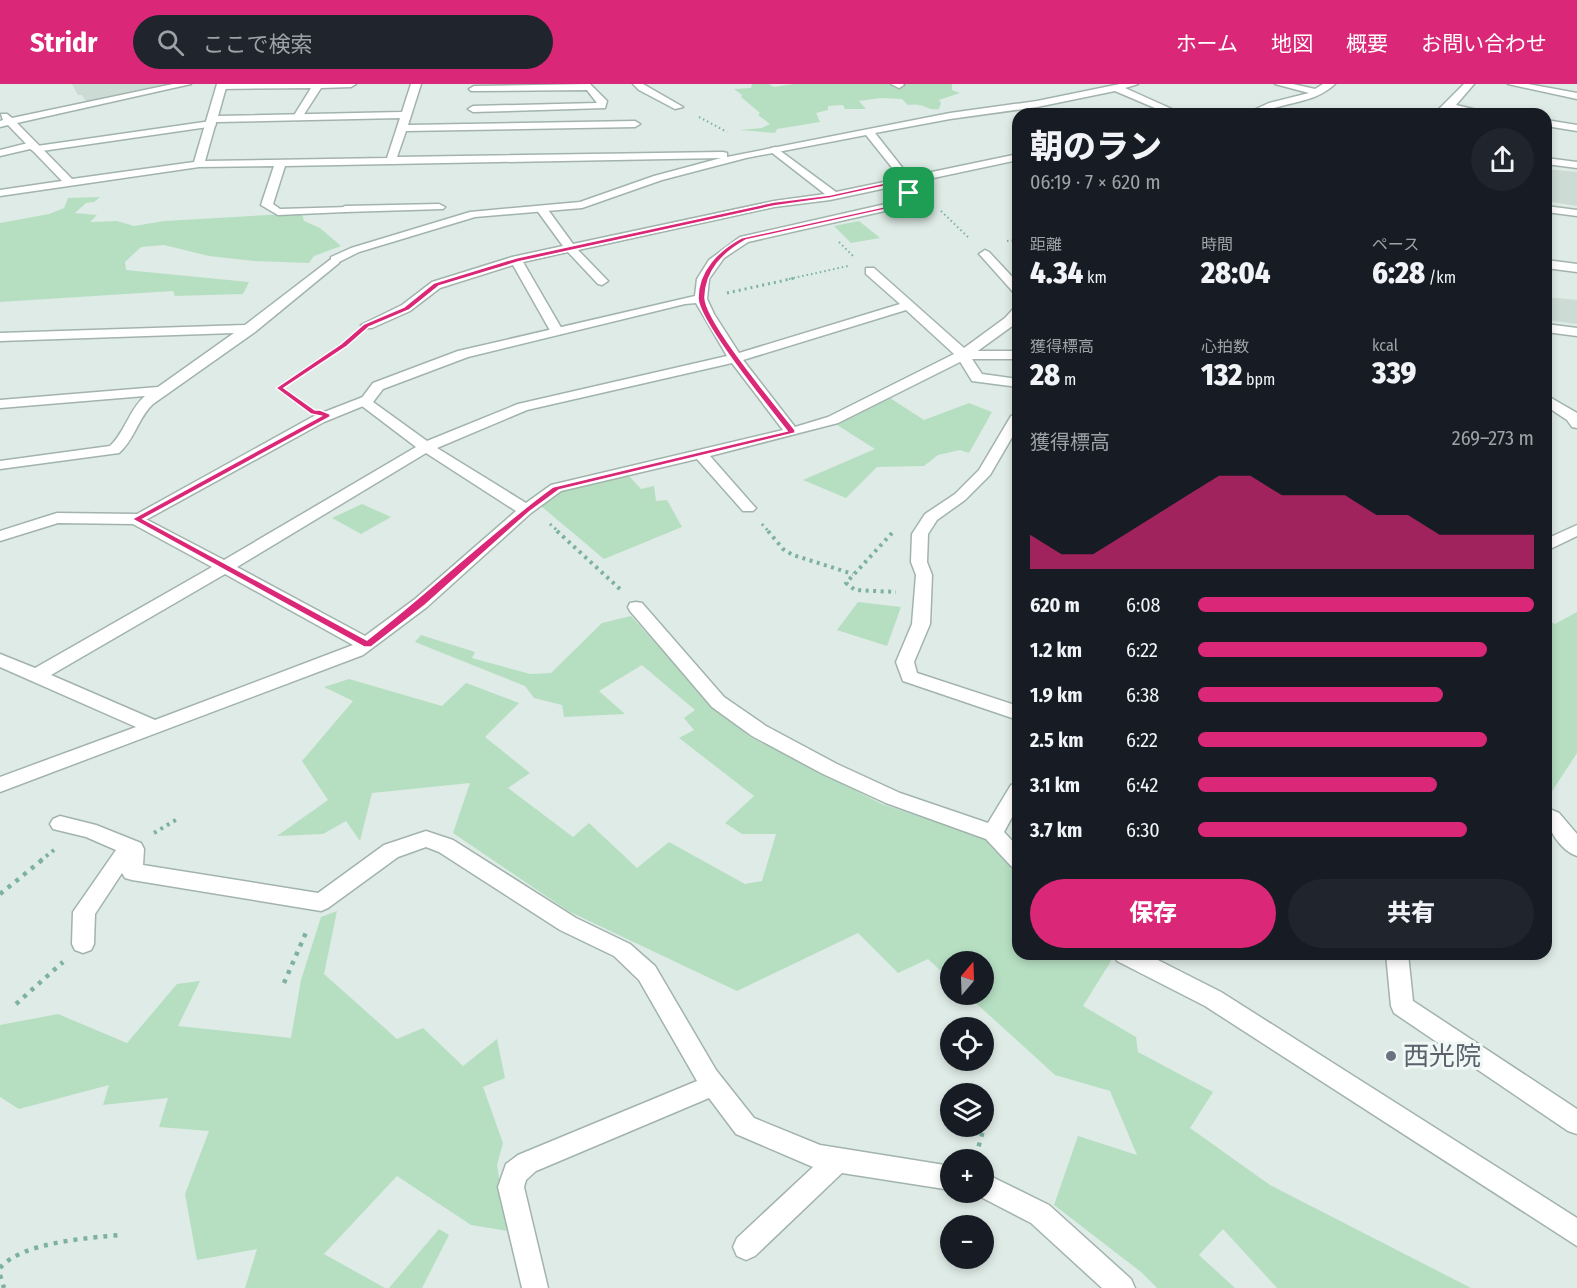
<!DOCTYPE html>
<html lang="ja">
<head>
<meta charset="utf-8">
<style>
	:root { --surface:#171b24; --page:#20242c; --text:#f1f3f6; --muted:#9ea1a6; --accent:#db2777 }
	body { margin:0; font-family:"Fira Sans Condensed","Noto Sans JP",sans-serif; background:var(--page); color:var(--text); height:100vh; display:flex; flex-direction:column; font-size:22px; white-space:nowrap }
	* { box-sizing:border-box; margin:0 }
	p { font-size:20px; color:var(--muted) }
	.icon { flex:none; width:33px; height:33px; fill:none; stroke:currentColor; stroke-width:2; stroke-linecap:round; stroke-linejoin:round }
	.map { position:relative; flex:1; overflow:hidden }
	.sheet { position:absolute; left:1012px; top:24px; width:540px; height:852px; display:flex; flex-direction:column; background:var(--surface); border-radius:18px; box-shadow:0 3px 9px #0003 }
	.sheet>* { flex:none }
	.needle { width:39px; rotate:19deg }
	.fabs { position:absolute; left:940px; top:867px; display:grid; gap:12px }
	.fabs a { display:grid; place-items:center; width:54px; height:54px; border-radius:50%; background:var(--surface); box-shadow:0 3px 9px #0003; font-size:30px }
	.pin { position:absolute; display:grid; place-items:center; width:51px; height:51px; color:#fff; margin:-26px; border-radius:12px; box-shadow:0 3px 9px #0006 }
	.round { display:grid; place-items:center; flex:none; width:63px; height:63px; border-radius:32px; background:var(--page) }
	.overview { display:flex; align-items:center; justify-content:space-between; height:102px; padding:0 18px }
	h1 { font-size:33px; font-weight:800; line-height:45px }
	.stats { display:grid; grid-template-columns:repeat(3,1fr); gap:9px; height:102px; padding:6px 18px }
	.stats div { display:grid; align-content:center }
	.stats b { font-size:30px; font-weight:800 }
	.stats small { font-size:16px; font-weight:400 }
	.stats p { font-size:16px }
	.chart { height:168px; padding:12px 18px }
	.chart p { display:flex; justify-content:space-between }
	.chart svg { width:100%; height:108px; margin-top:6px; fill:var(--accent); opacity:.7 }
	.button { display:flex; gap:12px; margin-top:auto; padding:12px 18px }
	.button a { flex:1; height:69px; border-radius:36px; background:var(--accent); color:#fff; font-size:24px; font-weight:800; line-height:69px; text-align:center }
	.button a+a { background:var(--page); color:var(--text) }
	ul { padding:0 18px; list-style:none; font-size:20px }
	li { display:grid; grid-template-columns:96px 72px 1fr; align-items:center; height:45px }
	li i { height:15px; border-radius:8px; background:var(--accent) }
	header { display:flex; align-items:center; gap:36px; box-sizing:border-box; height:84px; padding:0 30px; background:var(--accent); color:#fff }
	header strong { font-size:28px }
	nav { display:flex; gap:33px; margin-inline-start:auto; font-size:21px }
	.search { width:420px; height:54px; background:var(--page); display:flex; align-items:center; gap:15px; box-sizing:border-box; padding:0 21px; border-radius:33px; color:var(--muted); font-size:22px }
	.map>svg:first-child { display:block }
</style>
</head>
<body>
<header>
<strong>Stridr</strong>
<div class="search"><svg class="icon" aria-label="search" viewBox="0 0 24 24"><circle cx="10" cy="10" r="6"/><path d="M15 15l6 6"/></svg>ここで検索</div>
<nav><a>ホーム</a><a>地図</a><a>概要</a><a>お問い合わせ</a></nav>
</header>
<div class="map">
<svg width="1577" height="1204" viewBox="0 0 1577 1204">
	<rect width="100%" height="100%" fill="#dfebe6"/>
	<g fill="#cddbd5">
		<path d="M72 0H171L87 19 82 11H78Z"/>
		<path d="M1546 85 1577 88V122L1551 118 1547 103Z"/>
		<path d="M1547 213 1577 216V240L1547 236Z"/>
	</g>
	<g fill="#b6dfc2">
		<path d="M752 0H769L774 3 794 0H952V6L960 9 939 16 941 19 939 25C926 27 925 18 908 21L902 15 881 14 859 17 866 25H845L843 21 828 22V26L816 29 820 38 777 45 775 49 740 46 762 44 770 40 758 31 760 29 741 13 742 11 734 5 751 4Z"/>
		<path d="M100 113 94 118 86 119 75 129 97 131 90 138 117 137 134 142 164 137 302 129 304 137 320 144 341 162 314 172 309 179 254 177 209 172 164 161 141 163 125 178 126 186 249 198 243 210 175 212 173 207 0 218V139L49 130 64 124 68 114Z"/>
		<path d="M859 137 880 154 851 159 834 142Z"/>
		<path d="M890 314 924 336 969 319 992 328 969 369 960 366 938 371 924 382 877 383 846 414 803 396 875 365 834 339Z"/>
		<path d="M629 392 641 405 654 402 656 417 667 416 682 443 604 475 541 422 562 406Z"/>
		<path d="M362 420 391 433 361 450 332 434Z"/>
		<path d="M858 518 901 523 887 562 837 546Z"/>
		<path d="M1577 528V669L1547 715V536L1555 540Z"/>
		<path d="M631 532 712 621 750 653 882 720 986 755 1018 791V870H1101L1111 877 1083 922 1136 953 1138 968 1213 1008 1190 1044 1270 1101 1471 1204H1277L1223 1145 1199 1171 1235 1204H1157L1141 1188 1054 1121 1078 1052 1137 1071 1110 1007 1055 991 967 911 984 910V878H951V896L928 875 898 889 858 849 737 907 568 827 453 749 470 699 372 709 360 757 346 737 323 750 277 752 328 716 302 677 353 617 324 603 349 595 442 622 466 599 519 619 485 653 530 689 508 704 573 753 589 739 637 784 669 758 745 800 762 797 776 750H742L725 739 754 712 679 654 694 646 684 634 695 626 642 581 599 607 625 630 564 633 562 621 534 614 525 602 415 558 421 551 475 568 472 574 530 590 551 589 602 539Z"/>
		<path d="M337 827 324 890 397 955 423 944 463 982 497 955 505 994 483 1003 503 1059 497 1081 508 1147 471 1141 397 1092 324 1170 385 1204H245L257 1165 197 1176 185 1110 209 1047 159 1043 168 1014 103 1021 109 1001 19 1025 0 1013V941L58 930 127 959 177 900 200 897 178 942 291 954 301 896 321 833Z"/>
		<path d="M439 1145 449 1151 422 1204H389Z"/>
	</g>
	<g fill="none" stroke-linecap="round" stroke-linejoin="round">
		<g stroke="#a2b3ae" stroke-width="3">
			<g id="service">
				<path d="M222 0H356L351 3 321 4 301 35 298 36 293 33 311 4 219 5 217 3Z"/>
				<path d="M891 0H903L904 1 899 4Z"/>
				<path d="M211 37 216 40 215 42 35 68 30 65 0 72V66L32 58 37 62Z"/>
				<path d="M775 63 836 108 1018 70V76L830 116 774 123 578 166 608 197 602 201 598 200 568 168 523 178 563 247 562 250H552L513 181 440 204 410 227 372 244H362L361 241 402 221 432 198 512 173 563 162 536 125 538 123H546L573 160 774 117 825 110 771 68V64Z"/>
				<path d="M909 106 928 111 929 113 924 116 905 111V107Z"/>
				<path d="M439 120 445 123 443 125 345 128 339 125 345 122Z"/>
				<path d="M335 172 339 173V179L255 248 153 320C138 334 135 355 119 369L0 385V377L110 362C125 348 129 326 145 312L0 324V316L158 303 234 249 0 257V249L245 241Z"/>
				<path d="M963 267H1018V275H972L982 290 1018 295V303L972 297 956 271Z"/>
				<path d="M368 311 373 312 375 315 373 318 324 338 142 438H130L128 435 314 332Z"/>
				<path d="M1018 328V343L990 391 965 416 937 436 928 450 927 478 932 491 930 540 914 578 917 589 1018 622V636L903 597 896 578 912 540 916 491 911 478 912 450 925 430 955 410 979 386 1011 332Z"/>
				<path d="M636 518 642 519 724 613 766 642 837 680 900 709 988 739 1011 701 1018 699V722L1004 748 1018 763V784L1011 782 986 755 886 719 823 690 752 652 712 623 630 527 628 523 630 519Z"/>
				<path d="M1552 726 1559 729 1577 750V772C1561 767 1546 744 1546 728Z"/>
				<path d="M60 732 96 741 141 759 144 765 143 781 318 809 384 761 426 747 453 756 576 834 630 860 655 882 716 986 754 1034 820 1061 951 1082V1106L842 1089 755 1172 746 1176 737 1172 733 1163 737 1154 813 1083 736 1050 709 1014 536 1087 526 1096 524 1103 548 1204H522L498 1103 506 1080 518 1071 697 997 639 896 614 872 560 846 439 768 426 763 398 773 328 824 321 827 132 796 125 794 122 789 95 830 94 860 91 866 83 869 75 866 72 860 73 828 116 766 86 753 53 745 50 740 53 735Z"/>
				<path d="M1114 870H1146L1221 908 1577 1134V1162L1205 922 1117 877Z"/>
				<path d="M1386 870H1408L1413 917 1577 1025V1050L1568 1047 1394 929 1391 922Z"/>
				<path d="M984 1089 1049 1121 1131 1195 1135 1204H1102L1031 1139 975 1110 984 1108Z"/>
			</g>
		</g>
		<g stroke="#a2b3ae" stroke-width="3">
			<g id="minor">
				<path d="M173 0H191L17 39 72 95 194 78 217 0H227L218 32 402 28 411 0H421L408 41 635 37 640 40 635 43 406 47 397 73 723 68 727 69V73L950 29 1037 17 1120 0H1138L1125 4 1183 30H1169L1115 7 1037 23 950 35 875 49 912 96 914 109 907 119 898 124 748 158 724 174 709 195 707 215 714 230 739 269 900 220 866 190V184H874L964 264 1005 234 1014 224 1018 223V235L1015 240 968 274 838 339 710 372 753 421 756 424 753 427H743L697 375 561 407 531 429 427 523 363 571 0 708V693L136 643 0 583V570L35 584 212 483 133 440 58 439 0 457V447L57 429 136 430 224 476 416 363 358 319 373 299 458 267 695 212 697 195 709 176 740 153 890 119 904 109 902 96 866 51 746 74 662 96 582 124 475 133 359 168 335 180 331 179V173L351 164 470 128 580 118 654 92 721 74 285 82 273 120 280 125 349 123 351 125 345 128 278 131 261 121 274 82 199 83 0 112V106L62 97 8 41 0 43V37L3 36 1 30H7L12 34ZM400 34 387 74 205 77 216 38ZM696 219 727 272 518 320 427 357 373 318 383 305 468 273 685 220ZM906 226 954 270 828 333 795 343 743 276ZM732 279 783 346 551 401 526 419 437 364 527 326ZM426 369 516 427 415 515 365 552 237 483ZM225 490 353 561 155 636 51 591Z"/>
				<path d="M590 0 607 17 605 24 473 28 468 25 473 22 597 19 587 6 471 7 469 5 474 2Z"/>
				<path d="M633 0H643L683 23 675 25 639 6Z"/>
				<path d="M1275 0H1293L1315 5 1323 0H1335C1318 16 1298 17 1278 23 1266 26 1258 30 1245 30L1269 19 1309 9Z"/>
				<path d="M1464 0H1474L1456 21 1494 30H1472L1451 26 1445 30H1434Z"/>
				<path d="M1508 0H1528L1577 9V15Z"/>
				<path d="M1546 36 1577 41V47L1546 42Z"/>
				<path d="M1546 74 1577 78V84L1546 80Z"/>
				<path d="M1546 122 1577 126V132L1546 128Z"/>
				<path d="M985 166 989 168 1018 199V210L1014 209 981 172 979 170Z"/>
				<path d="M1546 176 1577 180V188L1546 184Z"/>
				<path d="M1546 240 1577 244V252L1546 248Z"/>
				<path d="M1546 311 1577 329V344L1572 343 1567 336 1546 322Z"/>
				<path d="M1577 441V452L1546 467V455Z"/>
			</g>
		</g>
		<g stroke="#7db1a3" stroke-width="2" stroke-dasharray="1.5 3" stroke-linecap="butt">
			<path d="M699 33 727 48"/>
			<path d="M941 127 970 155"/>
			<path d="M1007 157 1018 156"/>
			<path d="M839 158 853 172"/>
			<path d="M789 195 848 182"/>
		</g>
		<g stroke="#7db1a3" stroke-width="3" stroke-dasharray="2 4" stroke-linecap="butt">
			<path d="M727 209 795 194"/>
			<path d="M297 319 280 304 348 258"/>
			<path d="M550 440 559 448"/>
			<path d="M762 440 769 448"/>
		</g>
		<g stroke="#7db1a3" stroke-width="4" stroke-dasharray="3 4.5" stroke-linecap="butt">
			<path d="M557 447 621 506"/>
			<path d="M768 447 783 465 793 471 853 490"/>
			<path d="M892 449 846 499 855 506 896 508"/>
			<path d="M154 749 179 734"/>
			<path d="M40 777 54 766"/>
		</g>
		<g stroke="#7db1a3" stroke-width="4.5" stroke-dasharray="4 6" stroke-linecap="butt">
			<path d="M0 810 42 776"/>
			<path d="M284 899 308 844"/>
			<path d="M16 920 63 878"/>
			<path d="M976 1072 990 1021"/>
			<path d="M0 1184C22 1158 88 1154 120 1151"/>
			<path d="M0 1191 4 1204"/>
		</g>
		<use href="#service" fill="#fff" fill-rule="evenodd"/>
		<use href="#minor" fill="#fff" fill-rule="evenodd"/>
	</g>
	<path fill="#db2777" stroke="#fff" stroke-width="1.5" fill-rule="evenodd" d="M907 94 910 96 912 109 905 118 896 123 746 156C723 169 706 186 705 213 704 236 778 324 795 346V349L559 406 529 428 425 521 371 563H364L132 435 321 332 311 330 276 304 341 260 364 240 404 223 434 199 516 174 774 118 830 111ZM904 98 906 109 901 116 892 121 741 154C719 166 698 186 698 214 698 237 770 325 787 347L553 403C488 450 431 507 367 556L143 435 330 333V330L320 326H315L284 304 346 263 369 243 409 226 439 202 518 178 774 122 830 114Z"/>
	<circle fill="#6b7280" stroke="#eff8f4" stroke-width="2" cx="1391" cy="972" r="6"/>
	<g text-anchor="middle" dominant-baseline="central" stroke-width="6" stroke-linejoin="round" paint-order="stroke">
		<g font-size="26" fill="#5b616d" stroke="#eff8f4" text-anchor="start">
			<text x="1403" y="972">西光院</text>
		</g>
	</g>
</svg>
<div class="fabs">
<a><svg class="needle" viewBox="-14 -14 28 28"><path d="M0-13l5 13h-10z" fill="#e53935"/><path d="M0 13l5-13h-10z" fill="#9ea1a6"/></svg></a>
<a><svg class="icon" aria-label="locate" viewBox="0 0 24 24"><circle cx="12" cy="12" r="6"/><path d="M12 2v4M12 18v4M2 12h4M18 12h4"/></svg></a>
<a><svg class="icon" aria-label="layers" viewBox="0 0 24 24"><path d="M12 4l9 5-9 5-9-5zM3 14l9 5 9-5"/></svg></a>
<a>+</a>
<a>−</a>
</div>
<div class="pin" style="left:909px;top:109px;background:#1e9e55"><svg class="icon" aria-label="arrive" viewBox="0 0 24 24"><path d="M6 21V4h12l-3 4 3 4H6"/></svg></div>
<section class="sheet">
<div class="overview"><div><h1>朝のラン</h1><p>06:19 · 7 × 620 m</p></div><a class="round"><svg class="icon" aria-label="share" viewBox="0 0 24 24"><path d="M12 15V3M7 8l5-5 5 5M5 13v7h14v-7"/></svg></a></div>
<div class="stats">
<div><p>距離</p><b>4.34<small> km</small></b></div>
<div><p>時間</p><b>28:04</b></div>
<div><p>ペース</p><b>6:28<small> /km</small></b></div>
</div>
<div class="stats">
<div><p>獲得標高</p><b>28<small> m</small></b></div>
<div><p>心拍数</p><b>132<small> bpm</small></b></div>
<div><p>kcal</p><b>339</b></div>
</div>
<div class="chart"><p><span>獲得標高</span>269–273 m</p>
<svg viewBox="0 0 160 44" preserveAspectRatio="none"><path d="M0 44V30L10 38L20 38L30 30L40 22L50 14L60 6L70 6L80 14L90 14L100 14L110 22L120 22L130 30L140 30L150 30L160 30V44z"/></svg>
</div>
<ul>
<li><b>620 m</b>6:08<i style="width:100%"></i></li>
<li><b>1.2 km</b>6:22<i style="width:86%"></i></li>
<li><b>1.9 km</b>6:38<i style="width:73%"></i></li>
<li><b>2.5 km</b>6:22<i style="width:86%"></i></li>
<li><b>3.1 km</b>6:42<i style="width:71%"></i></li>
<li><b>3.7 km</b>6:30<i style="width:80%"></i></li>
</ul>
<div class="button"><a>保存</a><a>共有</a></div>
</section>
</div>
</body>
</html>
